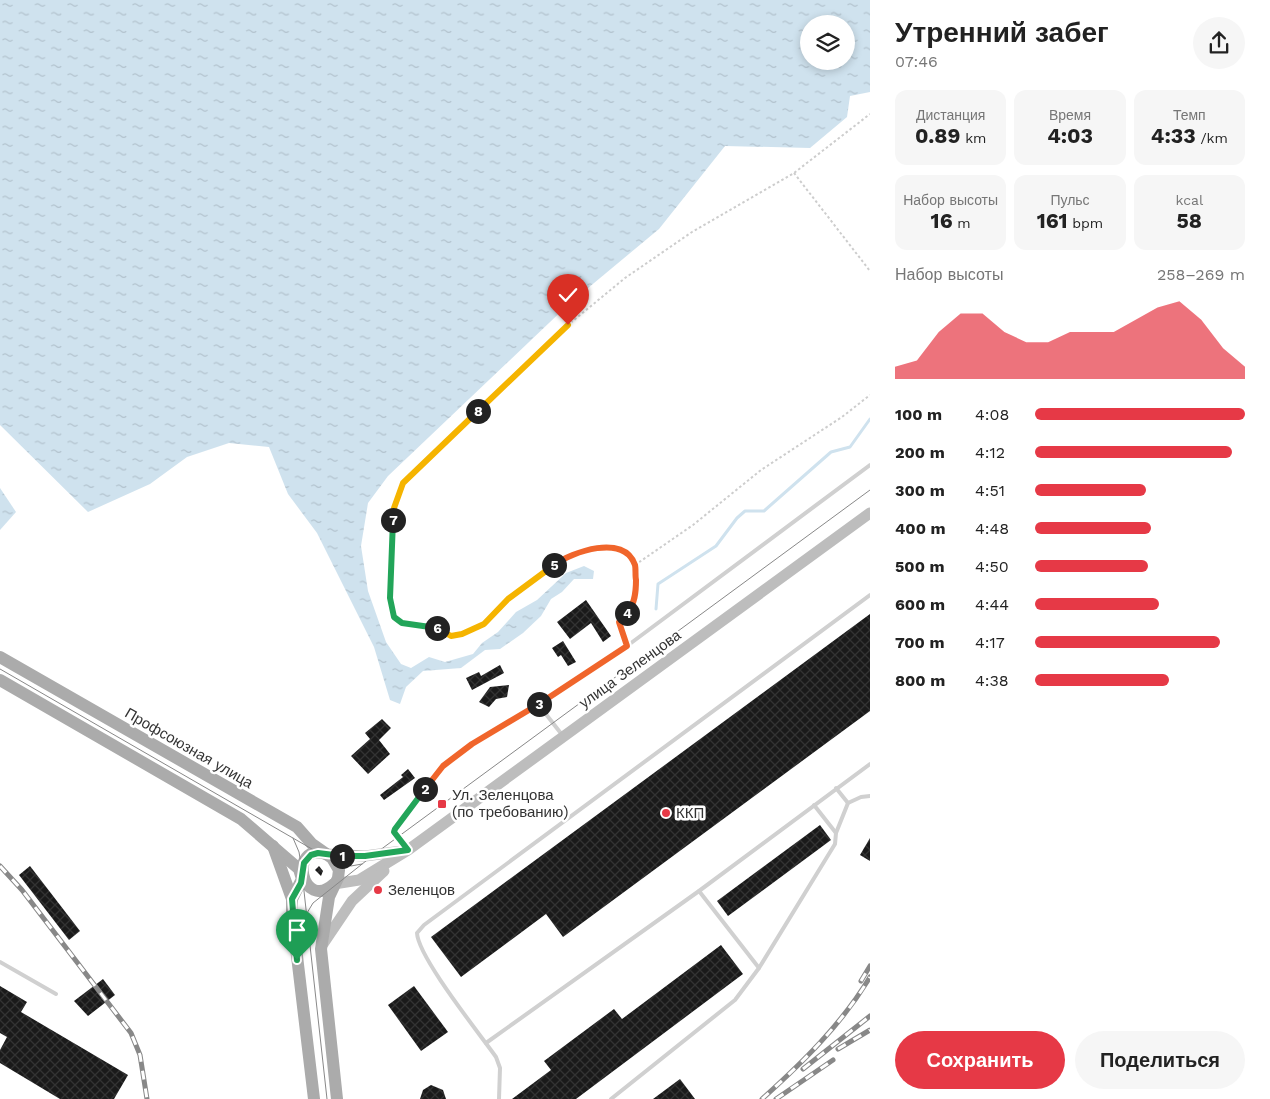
<!DOCTYPE html>
<html lang="ru">
<head>
<meta charset="utf-8">
<style>
	:root { --surface:#fff; --page:#f6f6f6; --text:#222; --muted:#767676; --accent:#e63946 }
	body { margin:0; font-family:"Work Sans",sans-serif; background:var(--page); color:var(--text); height:100vh; display:flex; flex-direction:column; font-size:19px; white-space:nowrap }
	* { box-sizing:border-box; margin:0 }
	p { font-size:16px; color:var(--muted) }
	.icon { flex:none; width:28px; height:28px; fill:none; stroke:currentColor; stroke-width:2; stroke-linecap:round; stroke-linejoin:round }
	.map { position:relative; flex:1; overflow:hidden }
	.sheet { display:flex; flex-direction:column; background:var(--surface); width:400px }
	.sheet>* { flex:none }
	.fabs { position:absolute; left:800px; top:15px; display:grid; gap:10px }
	.fabs a { display:grid; place-items:center; width:55px; height:55px; border-radius:50%; background:var(--surface); box-shadow:0 2px 8px #0003; font-size:25px }
	.pin { position:absolute; display:grid; place-items:center; width:42px; height:42px; color:#fff; margin:-51px -21px; border-radius:50% 50% 50% 0; rotate:-45deg; box-shadow:0 0 5px #0007 }
	.pin .icon { rotate:45deg }
	.km { position:absolute; width:25px; height:25px; margin:-12px; border-radius:50%; background:#222; color:#fff; font-size:14px; line-height:25px; text-align:center }
	.round { display:grid; place-items:center; flex:none; width:52px; height:52px; border-radius:26px; background:var(--page) }
	.head { display:flex; align-items:center; justify-content:space-between; height:85px; padding:0 25px }
	h1 { font-size:28px; font-weight:700; line-height:38px }
	.figures { display:grid; grid-template-columns:repeat(3,1fr); gap:8px; height:85px; padding:5px 25px }
	.figures div { display:grid; align-content:center; border-radius:12px; background:var(--page); text-align:center }
	.figures b { font-size:21px; font-weight:700 }
	.figures small { font-size:14px; font-weight:400 }
	.figures p { font-size:14px }
	.chart { height:140px; padding:10px 25px }
	.chart p { display:flex; justify-content:space-between }
	.chart svg { width:100%; height:90px; margin-top:5px; fill:var(--accent); opacity:.7 }
	.button { display:flex; gap:10px; margin-top:auto; padding:10px 25px }
	.button a { flex:1; height:58px; border-radius:30px; background:var(--accent); color:#fff; font-size:20px; font-weight:700; line-height:58px; text-align:center }
	.button a+a { background:var(--page); color:var(--text) }
	ul { padding:0 25px; list-style:none; font-size:16px }
	li { display:grid; grid-template-columns:80px 60px 1fr; align-items:center; height:38px }
	li i { height:12px; border-radius:6px; background:var(--accent) }
	main { display:flex; flex:1; min-height:0 }
	.map>svg:first-child { display:block }
</style>
</head>
<body>
<main>
<div class="map">
<svg width="870" height="1099" viewBox="0 0 870 1099">
	<defs>
		<pattern id="water-ripples" width="26" height="14" patternUnits="userSpaceOnUse" patternTransform="scale(1.25)"><rect width="26" height="14" fill="#cfe2ee"/><path d="M2 4q2-2 4 0t4 0M15 11q2-2 4 0t4 0" fill="none" stroke="#b2c2cd"/></pattern>
		<pattern id="building-cross-hatch" width="8" height="8" patternUnits="userSpaceOnUse" patternTransform="scale(1.25)"><rect width="8" height="8" fill="#1a1a1a"/><path d="M0 0l8 8M0 8l8-8" fill="none" stroke="#333"/></pattern>
	</defs>
	<rect width="100%" height="100%" fill="#fff"/>
	<g fill="url(#water-ripples)" fill-rule="evenodd">
		<path d="M0 0H870V92L850 96 847 117 810 148 725 146 659 229 570 303 388 476 368 503 361 546 368 591 386 642 401 664 411 668 429 657 445 662 473 654 482 643 498 632 516 612 537 600 566 573 584 566 594 571 593 579H574L562 592 551 599 541 616 523 633 500 649 485 650 461 668 423 671 406 687 400 704 390 700 374 647 317 533 288 494 269 447 229 443 187 457 150 484 88 512 0 425ZM809 24H846V61H809Z"/>
		<path d="M0 488 16 512 0 530Z"/>
	</g>
	<g fill="none" stroke-linecap="round" stroke-linejoin="round">
		<path stroke="#cfe2ee" stroke-width="3" d="M656 609 658 584 716 546 737 518 745 511H764L831 452 850 447 870 419"/>
	</g>
	<g fill="url(#building-cross-hatch)">
		<path d="M586 600 611 636 603 642 591 623 570 639 557 622Z"/>
		<path d="M870 614V711L563 937 546 914 461 977 431 937Z"/>
		<path d="M563 641 576 662 568 666 561 655 558 657 552 648Z"/>
		<path d="M500 665 504 673 472 690 466 678 479 672 481 676Z"/>
		<path d="M509 685 507 697 496 699 489 707 479 702 490 687Z"/>
		<path d="M382 719 391 728 379 740 390 754 368 774 351 756 370 739 365 733Z"/>
		<path d="M408 769 415 778 384 800 380 795 403 777 401 775Z"/>
		<path d="M820 825 831 840 728 916 717 901Z"/>
		<path d="M870 838V861L860 855Z"/>
		<path d="M30 866 80 931 69 940 19 875Z"/>
		<path d="M319 866 323 871 321 876 315 870Z"/>
		<path d="M721 945 743 974 576 1099H512L551 1070 544 1061 614 1009 622 1019Z"/>
		<path d="M103 979 115 995 88 1016 74 1001Z"/>
		<path d="M0 986 27 1002 21 1012 128 1075 114 1099H60L0 1063V1050L7 1037 0 1033Z"/>
		<path d="M414 986 448 1032 421 1051 388 1005Z"/>
		<path d="M680 1079 695 1099H653Z"/>
		<path d="M431 1085 443 1090 446 1099H420L423 1090Z"/>
	</g>
	<g fill="none" stroke-linecap="round" stroke-linejoin="round">
		<g stroke="#cdcdcd" stroke-width="2" stroke-dasharray="2.5 2.5" stroke-linecap="butt">
			<path d="M794 173 870 271"/>
			<path d="M635 565 693 525 761 470 842 417 870 395"/>
			<path d="M625 639 619 622 630 610 635 599V565L627 554 608 545 568 555 508 599 484 624 462 635 451 636 437 629 402 623 394 617 390 598 394 508 403 483 568 325 625 278 692 232 794 173 870 114"/>
		</g>
		<g stroke="#d0d0d0" stroke-width="4">
			<path d="M538 704 563 736"/>
			<path d="M836 788 848 803"/>
			<path d="M814 805 836 833"/>
			<path d="M407 848 395 832V829L443 766 472 744 627 646 870 465"/>
			<path d="M699 891 759 968"/>
			<path d="M0 962 56 994"/>
			<path d="M486 1043 699 891 870 764"/>
			<path d="M499 1099 500 1068 496 1057C479 1033 418 957 417 933L424 925 870 595"/>
			<path d="M611 1099 735 1000 759 968 835 844 836 833 848 803 861 797 870 796"/>
		</g>
		<g stroke="#bdbdbd" stroke-width="11">
			<path d="M326 854 365 856 402 851"/>
			<path d="M334 884 359 880 408 850 870 513"/>
			<path d="M323 944 352 901 384 871"/>
		</g>
		<g stroke="#ababab" stroke-width="12">
			<path d="M0 657 297 827 312 844 332 858 339 870 338 878 329 897 321 949 337 1099"/>
			<path d="M0 680 241 819 299 869 302 879 292 899V914L314 1099"/>
			<path d="M273 846 292 899"/>
			<path d="M326 854C287 842 302 913 334 884"/>
		</g>
		<g stroke="#888" stroke-width="1">
			<path d="M0 669 331 860 351 866 362 864"/>
			<path d="M293 838 299 852 301 864 327 1099"/>
			<path d="M304 928 307 913 313 903 376 853 870 490"/>
		</g>
		<g stroke="#888" stroke-width="5">
			<g id="rail">
				<path d="M0 866 22 890 131 1033 140 1055 147 1099"/>
				<path d="M861 981 870 966"/>
				<path d="M838 1049 870 1030"/>
				<path d="M803 1069 870 1016"/>
				<path d="M762 1099C802 1063 842 1024 870 977"/>
				<path d="M776 1099 833 1060"/>
			</g>
		</g>
		<use href="#rail" stroke="#fff" stroke-width="3" stroke-dasharray="9" stroke-linecap="butt"/>
	</g>
	<g fill="none" stroke-linecap="round" stroke-linejoin="round">
		<g stroke="#fff" stroke-width="10">
			<path id="split-1" d="M297 960 292 899 301 883 304 863 311 855 318 853 342 856"/>
		</g>
		<g stroke="#fff" stroke-width="10">
			<path id="split-2" d="M342 856H365L408 850 394 832 395 829 425 789"/>
		</g>
		<g stroke="#fff" stroke-width="10">
			<path id="split-3" d="M425 789 443 766 472 744 539 704"/>
		</g>
		<g stroke="#fff" stroke-width="10">
			<path id="split-4" d="M539 704 627 646 619 622 627 613"/>
		</g>
		<g stroke="#fff" stroke-width="10">
			<path id="split-5" d="M554 565C572 552 624 533 635 565 636 569 635 576 636 580 636 592 635 604 627 613"/>
		</g>
		<g stroke="#fff" stroke-width="10">
			<path id="split-6" d="M437 628 451 636 462 634 484 624 508 599 554 565"/>
		</g>
		<g stroke="#fff" stroke-width="10">
			<path id="split-7" d="M393 520 390 598 394 617 402 623 437 628"/>
		</g>
		<g stroke="#fff" stroke-width="10">
			<path id="split-8" d="M393 520 394 508 403 483 478 411"/>
		</g>
		<g stroke="#fff" stroke-width="10">
			<path id="split-9" d="M478 411 568 325"/>
		</g>
		<use href="#split-1" stroke="#22a559" stroke-width="6"/>
		<use href="#split-2" stroke="#22a559" stroke-width="6"/>
		<use href="#split-3" stroke="#f0652b" stroke-width="6"/>
		<use href="#split-4" stroke="#f0652b" stroke-width="6"/>
		<use href="#split-5" stroke="#f0652b" stroke-width="6"/>
		<use href="#split-6" stroke="#f5b400" stroke-width="6"/>
		<use href="#split-7" stroke="#22a559" stroke-width="6"/>
		<use href="#split-8" stroke="#f5b400" stroke-width="6"/>
		<use href="#split-9" stroke="#f5b400" stroke-width="6"/>
	</g>
	<g fill="#e63946" stroke="#fff" stroke-width="2">
		<rect x="437" y="799" width="10" height="10" rx="2.5"/>
		<circle cx="666" cy="813" r="5"/>
		<circle cx="378" cy="890" r="5"/>
	</g>
	<g text-anchor="middle" dominant-baseline="central" stroke-width="5" stroke-linejoin="round" paint-order="stroke">
		<g font-size="15" fill="#333" stroke="#fff">
			<text transform="translate(630 669) rotate(-36)">улица Зеленцова</text>
			<text transform="translate(189 748) rotate(30)">Профсоюзная улица</text>
		</g>
		<g font-size="15" fill="#333" stroke="#fff" text-anchor="start">
			<text x="452" y="795">Ул. Зеленцова<tspan x="452" dy="17">(по требованию)</tspan></text>
			<text x="676" y="813">ККП</text>
			<text x="388" y="890">Зеленцов</text>
		</g>
	</g>
</svg>
<div class="fabs">
<a><svg class="icon" aria-label="layers" viewBox="0 0 24 24"><path d="M12 4l9 5-9 5-9-5zM3 14l9 5 9-5"/></svg></a>
</div>
<div class="pin" style="left:297px;top:960px;background:#1e9e55"><svg class="icon" aria-label="arrive" viewBox="0 0 24 24"><path d="M6 21V4h12l-3 4 3 4H6"/></svg></div>
<div class="pin" style="left:568px;top:325px;background:#d93025"><svg class="icon" aria-label="check" viewBox="0 0 24 24"><path d="M5 12l5 5 9-10"/></svg></div>
<b class="km" style="left:342px;top:856px">1</b>
<b class="km" style="left:425px;top:789px">2</b>
<b class="km" style="left:539px;top:704px">3</b>
<b class="km" style="left:627px;top:613px">4</b>
<b class="km" style="left:554px;top:565px">5</b>
<b class="km" style="left:437px;top:628px">6</b>
<b class="km" style="left:393px;top:520px">7</b>
<b class="km" style="left:478px;top:411px">8</b>
</div>
<section class="sheet">
<div class="head"><div><h1>Утренний забег</h1><p>07:46</p></div><a class="round"><svg class="icon" aria-label="share" viewBox="0 0 24 24"><path d="M12 15V3M7 8l5-5 5 5M5 13v7h14v-7"/></svg></a></div>
<div class="figures">
<div><p>Дистанция</p><b>0.89<small> km</small></b></div>
<div><p>Время</p><b>4:03</b></div>
<div><p>Темп</p><b>4:33<small> /km</small></b></div>
</div>
<div class="figures">
<div><p>Набор высоты</p><b>16<small> m</small></b></div>
<div><p>Пульс</p><b>161<small> bpm</small></b></div>
<div><p>kcal</p><b>58</b></div>
</div>
<div class="chart"><p><span>Набор высоты</span>258–269 m</p>
<svg viewBox="0 0 160 44" preserveAspectRatio="none"><path d="M0 44V38L10 35L20 21L30 12L40 12L50 21L60 26L70 26L80 21L90 21L100 21L110 15L120 9L130 6L140 15L150 29L160 38V44z"/></svg>
</div>
<ul>
<li><b>100 m</b>4:08<i style="width:100%"></i></li>
<li><b>200 m</b>4:12<i style="width:94%"></i></li>
<li><b>300 m</b>4:51<i style="width:53%"></i></li>
<li><b>400 m</b>4:48<i style="width:55%"></i></li>
<li><b>500 m</b>4:50<i style="width:54%"></i></li>
<li><b>600 m</b>4:44<i style="width:59%"></i></li>
<li><b>700 m</b>4:17<i style="width:88%"></i></li>
<li><b>800 m</b>4:38<i style="width:64%"></i></li>
</ul>
<div class="button"><a>Сохранить</a><a>Поделиться</a></div>
</section>
</main>
</body>
</html>
